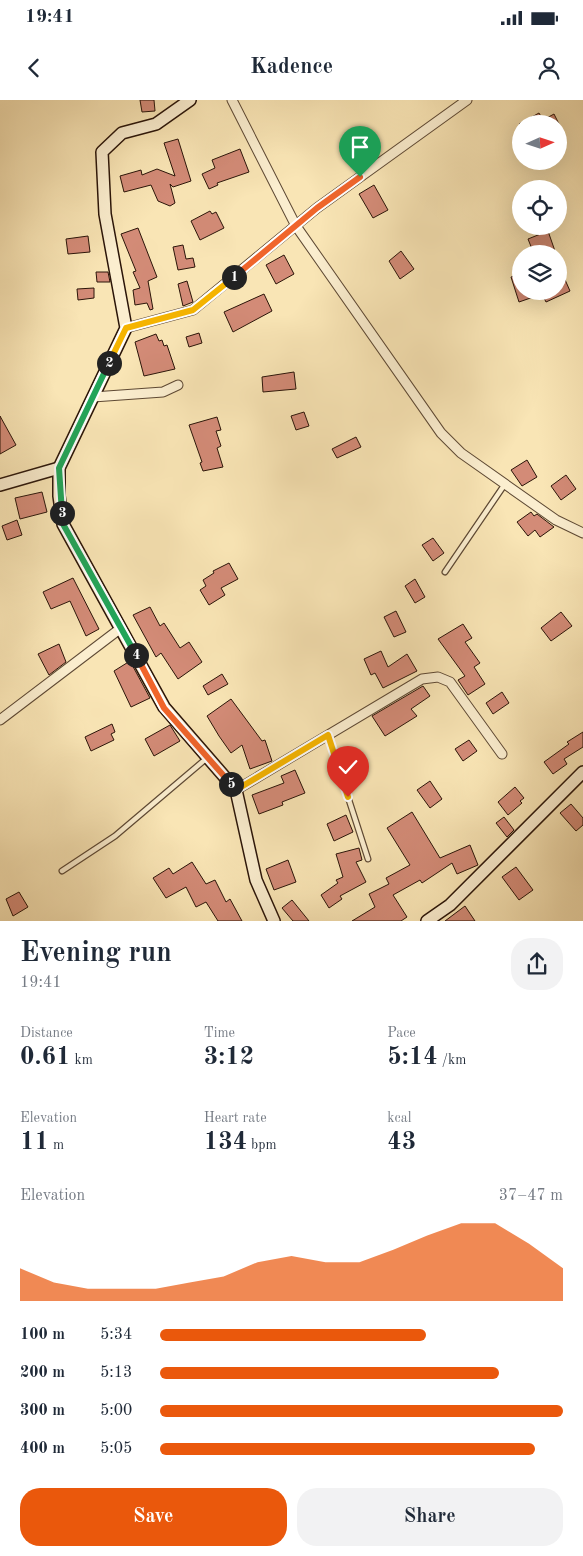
<!DOCTYPE html>
<html lang="en">
<head>
<meta charset="utf-8">
<style>
	:root { --surface:#fff; --page:#f2f2f3; --text:#1f2937; --muted:#747a83; --accent:#ea580c }
	body { margin:0; font-family:"Old Standard TT",serif; background:var(--page); color:var(--text); height:100vh; display:flex; flex-direction:column; font-size:19px; white-space:nowrap }
	* { box-sizing:border-box; margin:0 }
	p { font-size:16px; color:var(--muted) }
	.icon { flex:none; width:28px; height:28px; fill:none; stroke:currentColor; stroke-width:2; stroke-linecap:round; stroke-linejoin:round }
	.map { position:relative; height:821px; overflow:hidden }
	.details { display:flex; flex-direction:column; background:var(--surface); flex:1 }
	.details>* { flex:none }
	.needle { width:32px; rotate:87deg }
	.tools { position:absolute; left:512px; top:15px; display:grid; gap:10px }
	.tools a { display:grid; place-items:center; width:55px; height:55px; border-radius:50%; background:var(--surface); box-shadow:0 5px 20px #0002; font-size:25px }
	.pin { position:absolute; display:grid; place-items:center; width:42px; height:42px; color:#fff; margin:-51px -21px; border-radius:50% 50% 50% 0; rotate:-45deg; box-shadow:0 0 5px #0007 }
	.pin .icon { rotate:45deg }
	.km { position:absolute; width:25px; height:25px; margin:-12px; border-radius:50%; background:#222; color:#fff; font-size:14px; line-height:25px; text-align:center }
	.round { display:grid; place-items:center; flex:none; width:52px; height:52px; border-radius:20px; background:var(--page) }
	.head { display:flex; align-items:center; justify-content:space-between; height:85px; padding:0 20px }
	h1 { font-size:28px; font-weight:600; line-height:38px }
	.figures { display:grid; grid-template-columns:repeat(3,1fr); gap:8px; height:85px; padding:5px 20px }
	.figures div { display:grid; align-content:center }
	.figures b { font-size:25px; font-weight:600 }
	.figures small { font-size:14px; font-weight:400 }
	.figures p { font-size:14px }
	.chart { height:140px; padding:10px 20px }
	.chart p { display:flex; justify-content:space-between }
	.chart svg { width:100%; height:90px; margin-top:5px; fill:var(--accent); opacity:.7 }
	.button { display:flex; gap:10px; margin-top:auto; padding:10px 20px }
	.button a { flex:1; height:58px; border-radius:20px; background:var(--accent); color:#fff; font-size:20px; font-weight:600; line-height:58px; text-align:center }
	.button a+a { background:var(--page); color:var(--text) }
	ul { padding:0 20px; list-style:none; font-size:16px }
	li { display:grid; grid-template-columns:80px 60px 1fr; align-items:center; height:38px }
	li i { height:12px; border-radius:6px; background:var(--accent) }
	.status { display:flex; justify-content:space-between; align-items:center; height:35px; padding:0 25px; background:var(--surface); direction:ltr }
	.status svg { height:14px; fill:currentColor }
	header { display:flex; justify-content:space-between; align-items:center; height:65px; padding:0 20px; background:var(--surface); font-size:22px; font-weight:600 }
	.map>svg:first-child { display:block }
</style>
</head>
<body>
<div class="status"><b>19:41</b><svg viewBox="0 0 49 12"><path d="M0 12V9h3v3zM5 12V6h3v6zM10 12V3h3v9zM15 12V0h3v12zM26 1h20v11H26zM47 4h2v5h-2z"/></svg></div>
<header><svg class="icon" aria-label="back" viewBox="0 0 24 24"><path d="M15 5l-7 7 7 7"/></svg>Kadence<svg class="icon" aria-label="person" viewBox="0 0 24 24"><circle cx="12" cy="8" r="4"/><path d="M4 21q1-7 8-7t8 7"/></svg></header>
<div class="map">
<svg width="583" height="821" viewBox="0 0 583 821">
	<rect width="100%" height="100%" fill="#f9e5b5"/>
	<filter id="stains"><feTurbulence type="fractalNoise" baseFrequency=".004" numOctaves="4"/><feColorMatrix values="0 0 0 0 .2 0 0 0 0 .09 0 0 0 0 .02 0 0 0 .5 -.17"/></filter>
	<radialGradient id="worn" r=".72"><stop offset=".6" stop-color="#630" stop-opacity="0"/><stop offset="1" stop-color="#630" stop-opacity=".3"/></radialGradient>
	<g fill="#d38b77" stroke="#2b1509">
		<path d="M140 0H154L155 11 142 12Z"/>
		<path d="M539 13 543 20 554 14 559 24H519Z"/>
		<path d="M178 39 191 81 173 87 170 84 175 103 170 106 158 101 151 85 124 92 120 76 141 70 142 75 157 69 175 76 164 43Z"/>
		<path d="M240 49 249 72 217 83 218 85 209 89 202 74 215 68 212 60Z"/>
		<path d="M374 85 388 110 373 118 359 94Z"/>
		<path d="M210 111 212 114 216 112 224 128 200 140 191 121Z"/>
		<path d="M138 128 157 177 148 181 153 209 150 210 147 203 135 205 133 190 140 188 133 172 136 171 121 134Z"/>
		<path d="M548 131 556 154H534L528 139Z"/>
		<path d="M88 136 90 152 68 154 66 139Z"/>
		<path d="M183 145 186 159 193 158 195 167 178 170 173 147Z"/>
		<path d="M401 151 414 169 400 179 389 161Z"/>
		<path d="M284 155 294 174 276 184 266 165Z"/>
		<path d="M559 166 570 191 546 202 542 194 519 202 511 177 521 174V191H559Z"/>
		<path d="M96 172H108L110 182H97Z"/>
		<path d="M187 181 193 202 183 206 178 184Z"/>
		<path d="M94 188V198L78 200 77 189Z"/>
		<path d="M264 194 272 211 233 232 224 212Z"/>
		<path d="M199 233 202 243 189 247 186 237Z"/>
		<path d="M156 234 159 241 162 240 164 246 167 245 175 269 144 276 135 242Z"/>
		<path d="M294 272 296 289 263 292 262 277Z"/>
		<path d="M304 312 309 326 296 330 291 316Z"/>
		<path d="M0 316 16 345 0 354Z"/>
		<path d="M217 317 221 330 216 331 221 346 217 348 223 367 203 371 200 363 202 362 189 325Z"/>
		<path d="M356 337 361 347 337 358 332 349Z"/>
		<path d="M527 360 537 377 522 386 511 370Z"/>
		<path d="M566 375 576 389 561 400 551 386Z"/>
		<path d="M42 392 47 412 20 419 15 398Z"/>
		<path d="M531 412 534 416 537 414 554 427 540 437 535 430 528 436 517 422Z"/>
		<path d="M17 420 22 435 7 440 2 426Z"/>
		<path d="M433 438 444 453 433 461 422 445Z"/>
		<path d="M229 463 238 479 221 488 225 495 209 505 200 490 206 486 203 480 214 473 213 471Z"/>
		<path d="M73 478 99 529 86 536 70 501 51 509 43 492Z"/>
		<path d="M415 479 425 497 415 503 405 486Z"/>
		<path d="M150 507 160 526 164 523 180 548 189 542 202 562 178 579 161 553 156 557 133 515Z"/>
		<path d="M396 511 406 532 394 537 384 517Z"/>
		<path d="M561 512 572 526 551 541 541 528Z"/>
		<path d="M463 524 472 538 465 542 480 563 474 567 485 584 468 595 458 580 465 576 438 539Z"/>
		<path d="M59 544 66 562 49 575 38 554Z"/>
		<path d="M381 551 388 567 407 554 417 571 383 588 375 573 371 575 364 559Z"/>
		<path d="M130 561 150 598 131 607 114 571Z"/>
		<path d="M222 574 228 584 208 595 203 586Z"/>
		<path d="M423 586 430 596 411 609 417 616 385 636 372 616Z"/>
		<path d="M502 592 509 603 493 614 486 603Z"/>
		<path d="M231 599 262 641 265 640 272 661 250 669 242 645 231 653 219 636 207 616Z"/>
		<path d="M112 624 115 632 111 634 114 640 91 651 85 637Z"/>
		<path d="M170 625 180 641 154 656 145 639Z"/>
		<path d="M583 632V647L564 659 567 664 553 674 544 662 569 644 567 642Z"/>
		<path d="M469 640 477 651 463 661 455 649Z"/>
		<path d="M295 670 305 693 282 702 283 705 259 714 252 695 284 683 281 676Z"/>
		<path d="M430 681 442 699 430 708 417 690Z"/>
		<path d="M515 687 524 698 520 701 522 703 508 715 498 702Z"/>
		<path d="M571 704 583 718V725L576 731 560 713Z"/>
		<path d="M412 712 440 758 470 745 478 765 457 774 452 763 422 783 420 780 393 795 407 817 401 821H352L375 807 369 794 389 784 386 778 410 765 387 728Z"/>
		<path d="M346 715 353 732 334 741 327 724Z"/>
		<path d="M504 717 514 730 507 737 496 723Z"/>
		<path d="M359 748 362 760 356 762 366 782 340 796 342 799 329 808 321 795 338 783 336 780 343 777 336 754Z"/>
		<path d="M288 760 296 782 274 790 266 769Z"/>
		<path d="M192 762 206 784 215 780 226 802 230 799 242 821H218L206 802 196 807 186 787 166 798 153 778 169 768 173 774Z"/>
		<path d="M516 767 533 790 519 800 502 777Z"/>
		<path d="M19 792 28 807 13 816 6 799Z"/>
		<path d="M292 800 309 821H293L282 808Z"/>
		<path d="M465 806 475 821H445Z"/>
	</g>
	<g fill="none" stroke-linecap="round" stroke-linejoin="round">
		<g stroke="#5e4934" stroke-width="7">
			<g id="lane">
				<path d="M445 472 505 384"/>
				<path d="M328 635 368 759"/>
				<path d="M62 771 115 736 207 658"/>
			</g>
		</g>
		<g stroke="#5e4934" stroke-width="11">
			<g id="street">
				<path d="M232 0 296 126 441 333 461 353 556 420 583 433"/>
				<path d="M126 228 193 210 317 108 467 0"/>
				<path d="M93 297 163 292 178 285"/>
				<path d="M0 620 121 528"/>
				<path d="M236 690 422 579 438 577 450 582 502 654"/>
			</g>
		</g>
		<g stroke="#2b1509" stroke-width="14">
			<g id="secondary">
				<path d="M190 0 156 24 122 33 102 52 105 114 126 228 59 368V396L63 424 164 607 236 690 256 780 274 821"/>
				<path d="M0 385 59 368"/>
				<path d="M427 821 450 805 583 672"/>
			</g>
		</g>
		<use href="#lane" stroke="#fbeecf" stroke-width="4.5"/>
		<use href="#street" stroke="#fbeecf" stroke-width="9"/>
		<use href="#secondary" stroke="#fbeecf" stroke-width="11"/>
	</g>
	<g fill="none" stroke-linecap="round" stroke-linejoin="round">
		<g stroke="#fff" stroke-width="10">
			<path id="split-1" d="M234 177 317 108 360 77"/>
		</g>
		<g stroke="#fff" stroke-width="10">
			<path id="split-2" d="M109 263 126 228 193 210 234 177"/>
		</g>
		<g stroke="#fff" stroke-width="10">
			<path id="split-3" d="M62 413 59 368 109 263"/>
		</g>
		<g stroke="#fff" stroke-width="10">
			<path id="split-4" d="M62 413 63 424 136 555"/>
		</g>
		<g stroke="#fff" stroke-width="10">
			<path id="split-5" d="M136 555 164 608 231 684"/>
		</g>
		<g stroke="#fff" stroke-width="10">
			<path id="split-6" d="M231 684 236 690 328 635 348 697"/>
		</g>
		<use href="#split-1" stroke="#f0652b" stroke-width="6"/>
		<use href="#split-2" stroke="#f5b400" stroke-width="6"/>
		<use href="#split-3" stroke="#22a559" stroke-width="6"/>
		<use href="#split-4" stroke="#22a559" stroke-width="6"/>
		<use href="#split-5" stroke="#f0652b" stroke-width="6"/>
		<use href="#split-6" stroke="#f5b400" stroke-width="6"/>
	</g>
	<rect width="100%" height="100%" filter="url(#stains)"/>
	<rect width="100%" height="100%" fill="url(#worn)"/>
</svg>
<div class="tools">
<a><svg class="needle" viewBox="-14 -14 28 28"><path d="M0-13l5 13h-10z" fill="#e53935"/><path d="M0 13l5-13h-10z" fill="#747a83"/></svg></a>
<a><svg class="icon" aria-label="locate" viewBox="0 0 24 24"><circle cx="12" cy="12" r="6"/><path d="M12 2v4M12 18v4M2 12h4M18 12h4"/></svg></a>
<a><svg class="icon" aria-label="layers" viewBox="0 0 24 24"><path d="M12 4l9 5-9 5-9-5zM3 14l9 5 9-5"/></svg></a>
</div>
<div class="pin" style="left:360px;top:77px;background:#1e9e55"><svg class="icon" aria-label="arrive" viewBox="0 0 24 24"><path d="M6 21V4h12l-3 4 3 4H6"/></svg></div>
<div class="pin" style="left:348px;top:697px;background:#d93025"><svg class="icon" aria-label="check" viewBox="0 0 24 24"><path d="M5 12l5 5 9-10"/></svg></div>
<b class="km" style="left:234px;top:177px">1</b>
<b class="km" style="left:109px;top:263px">2</b>
<b class="km" style="left:62px;top:413px">3</b>
<b class="km" style="left:136px;top:555px">4</b>
<b class="km" style="left:231px;top:684px">5</b>
</div>
<section class="details">
<div class="head"><div><h1>Evening run</h1><p>19:41</p></div><a class="round"><svg class="icon" aria-label="share" viewBox="0 0 24 24"><path d="M12 15V3M7 8l5-5 5 5M5 13v7h14v-7"/></svg></a></div>
<div class="figures">
<div><p>Distance</p><b>0.61<small> km</small></b></div>
<div><p>Time</p><b>3:12</b></div>
<div><p>Pace</p><b>5:14<small> /km</small></b></div>
</div>
<div class="figures">
<div><p>Elevation</p><b>11<small> m</small></b></div>
<div><p>Heart rate</p><b>134<small> bpm</small></b></div>
<div><p>kcal</p><b>43</b></div>
</div>
<div class="chart"><p><span>Elevation</span>37–47 m</p>
<svg viewBox="0 0 160 44" preserveAspectRatio="none"><path d="M0 44V28L10 35L20 38L30 38L40 38L50 35L60 32L70 25L80 22L90 25L100 25L110 19L120 12L130 6L140 6L150 16L160 28V44z"/></svg>
</div>
<ul>
<li><b>100 m</b>5:34<i style="width:66%"></i></li>
<li><b>200 m</b>5:13<i style="width:84%"></i></li>
<li><b>300 m</b>5:00<i style="width:100%"></i></li>
<li><b>400 m</b>5:05<i style="width:93%"></i></li>
</ul>
<div class="button"><a>Save</a><a>Share</a></div>
</section>
</body>
</html>
